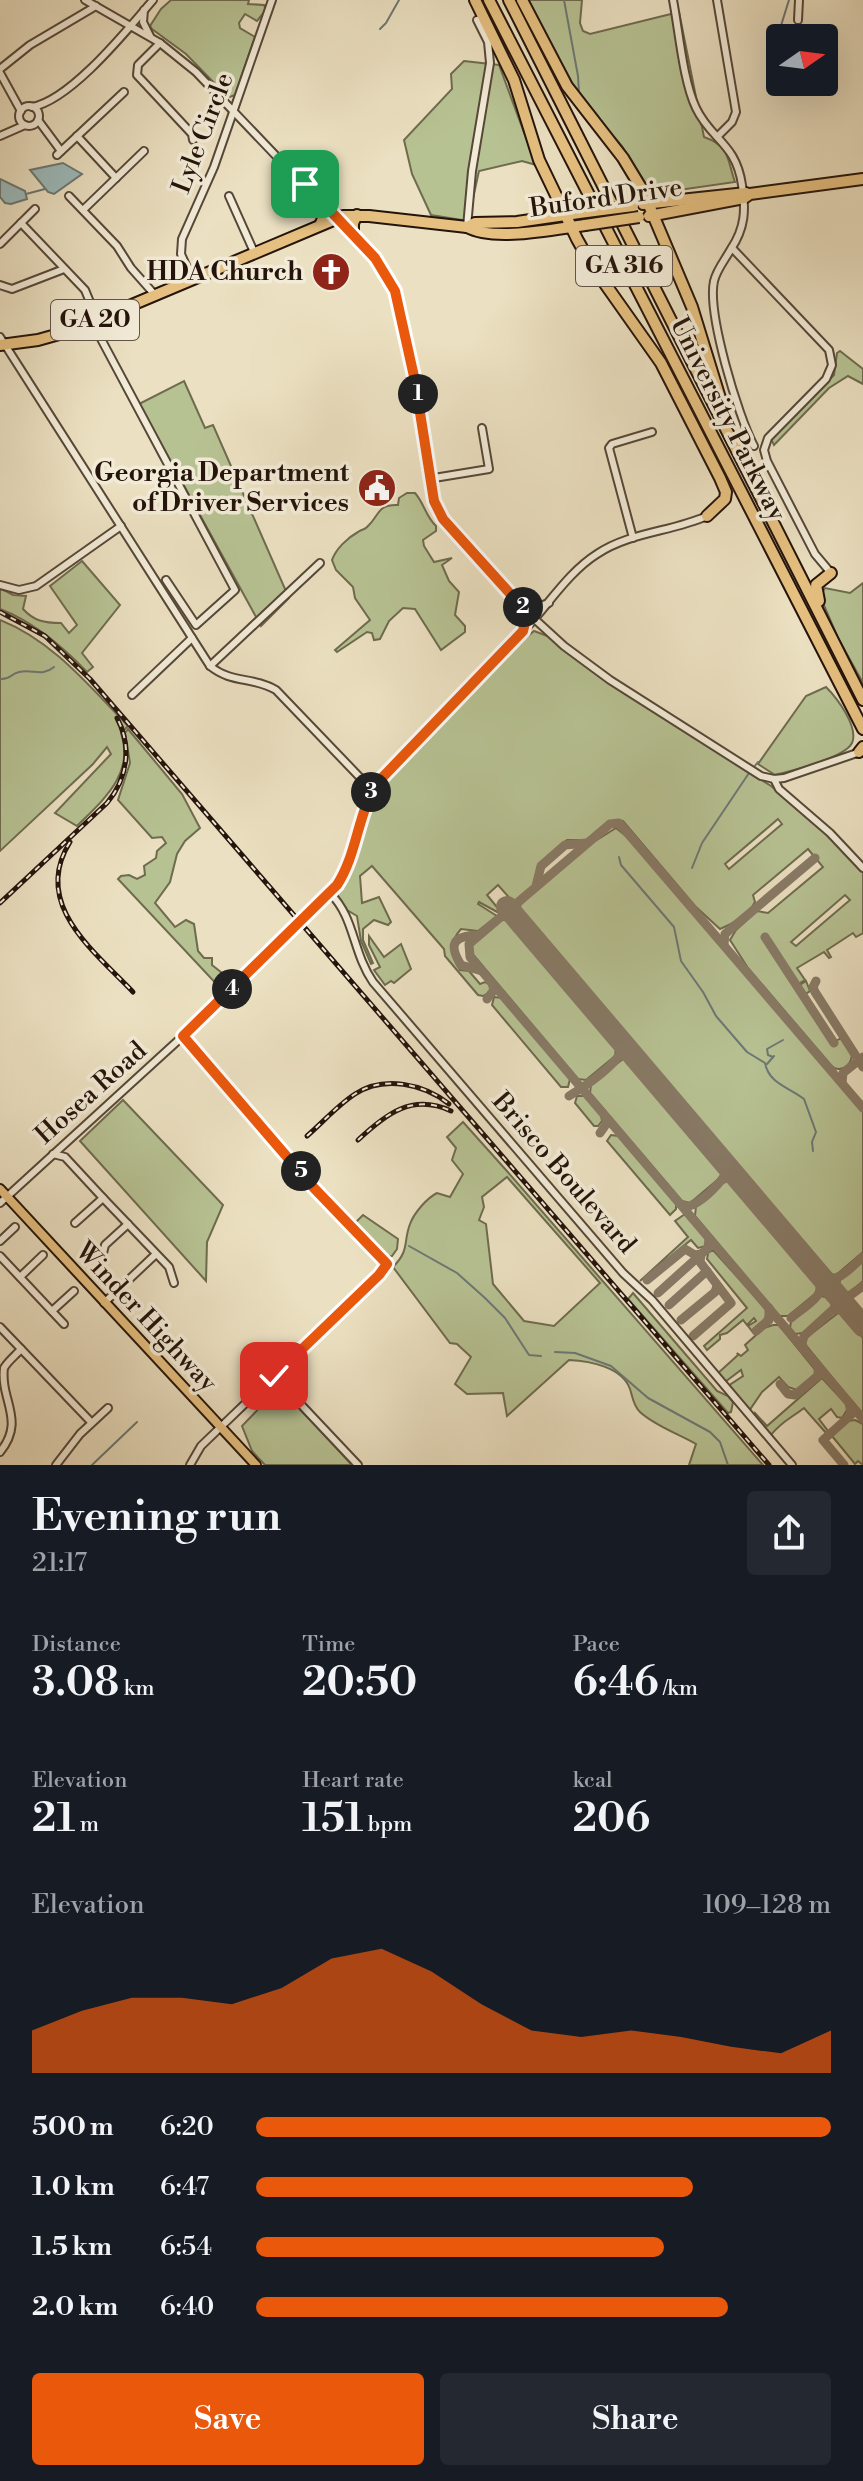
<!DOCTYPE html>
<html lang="en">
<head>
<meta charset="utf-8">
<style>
	:root { --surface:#171b24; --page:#242831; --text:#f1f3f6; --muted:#9ea1a6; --accent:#ea580c }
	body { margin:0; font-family:"Libre Bodoni",serif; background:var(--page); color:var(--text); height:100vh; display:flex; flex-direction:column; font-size:30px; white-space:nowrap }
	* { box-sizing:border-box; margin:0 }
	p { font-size:26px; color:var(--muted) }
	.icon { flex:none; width:44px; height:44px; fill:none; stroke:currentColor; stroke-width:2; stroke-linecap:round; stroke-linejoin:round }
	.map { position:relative; height:1465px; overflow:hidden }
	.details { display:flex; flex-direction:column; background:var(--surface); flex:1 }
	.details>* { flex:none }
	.needle { width:52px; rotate:76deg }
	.fabs { position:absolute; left:766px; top:24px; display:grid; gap:16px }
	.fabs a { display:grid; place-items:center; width:72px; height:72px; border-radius:8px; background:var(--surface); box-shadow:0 8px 32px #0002; font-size:40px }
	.pin { position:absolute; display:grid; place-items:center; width:68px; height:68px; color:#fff; margin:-34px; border-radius:16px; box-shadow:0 4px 12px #0006 }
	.km { position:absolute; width:40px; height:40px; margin:-20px; border-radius:50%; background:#222; color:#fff; font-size:22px; line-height:40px; text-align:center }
	.round { display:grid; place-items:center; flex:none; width:84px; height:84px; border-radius:8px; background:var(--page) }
	.summary { display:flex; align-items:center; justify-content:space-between; height:136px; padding:0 32px }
	h1 { font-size:44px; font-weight:600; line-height:60px }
	.stats { display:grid; grid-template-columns:repeat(3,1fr); gap:12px; height:136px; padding:8px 32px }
	.stats div { display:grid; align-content:center }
	.stats b { font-size:40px; font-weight:600 }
	.stats small { font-size:22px; font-weight:400 }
	.stats p { font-size:22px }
	.chart { height:224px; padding:16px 32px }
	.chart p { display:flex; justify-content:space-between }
	.chart svg { width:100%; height:144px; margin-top:8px; fill:var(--accent); opacity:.7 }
	.primary-button { display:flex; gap:16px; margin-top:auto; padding:16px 32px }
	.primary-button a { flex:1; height:92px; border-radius:8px; background:var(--accent); color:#fff; font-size:32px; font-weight:600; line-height:92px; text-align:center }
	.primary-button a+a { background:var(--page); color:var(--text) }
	ul { padding:0 32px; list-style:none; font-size:26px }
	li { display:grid; grid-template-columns:128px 96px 1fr; align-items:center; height:60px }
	li i { height:20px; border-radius:10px; background:var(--accent) }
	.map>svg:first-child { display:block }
</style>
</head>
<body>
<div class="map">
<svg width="863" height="1465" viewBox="0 0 863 1465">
	<rect width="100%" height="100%" fill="#ebe0c1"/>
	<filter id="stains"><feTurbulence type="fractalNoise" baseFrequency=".0025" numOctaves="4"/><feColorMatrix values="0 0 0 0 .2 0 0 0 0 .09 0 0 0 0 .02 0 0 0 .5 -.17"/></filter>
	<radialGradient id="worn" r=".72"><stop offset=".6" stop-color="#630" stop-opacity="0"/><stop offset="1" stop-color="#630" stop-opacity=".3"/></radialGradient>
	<g fill="#b7c293" stroke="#6e6b4f" stroke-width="2" fill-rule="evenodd">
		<path d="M171 0H249L248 4 264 5 266 10 257 21 245 14 239 23 240 28 255 37 235 95 230 97 224 93 186 54 152 29 150 26 161 9Z"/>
		<path d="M526 0H582L580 23 583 31 590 34 679 12 704 137C730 146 727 159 735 182L658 193 649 189 622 146 574 92Z"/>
		<path d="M464 61 499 65 536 165 522 161 479 171 468 221 431 215 412 174 404 140 452 89 451 74Z"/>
		<path d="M840 351 863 369V384L848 376 829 388 774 445 771 439 834 375 837 353Z"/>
		<path d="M184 381 205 428 213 425 289 598 261 626 139 404Z"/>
		<path d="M407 493H415C424 503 426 517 436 526V531L423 540 424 546 434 562 452 558 442 565 449 581 459 592 455 615 465 626V632L441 650 415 609 403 608 389 621 380 639 374 640 372 633 367 632 337 652 335 650 370 620 355 598 353 587 336 570 332 560C336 549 347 538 358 532 364 528 364 531 369 525 379 515 378 504 398 505L399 498Z"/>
		<path d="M82 561 120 605 82 653 93 667 87 672C62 646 34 622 0 609V588L13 595 26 596 23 609C34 621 44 623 61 623L69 633 77 625 50 586Z"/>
		<path d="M863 583V683L838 638 820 596 825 588 850 593Z"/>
		<path d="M0 620C53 641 89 686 128 726L121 733C135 774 103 800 77 826L55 813 111 754 107 747 93 764 0 851Z"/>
		<path d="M534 631 550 637 611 683 771 786 817 823 863 871V933L856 937 853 933 827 950 831 957 829 958 824 952 797 968 805 980 798 984 768 937 762 938 798 993 803 991 800 985 806 981 810 991 801 997 831 1044 841 1038 852 1053C852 1063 845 1072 834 1068L830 1064 748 968 730 940 736 930 757 911 768 913 823 867 808 849 753 895 755 902C749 914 733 924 720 929L695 906 623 821H610L586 840H567L538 865 536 883 513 902 498 885 487 895 501 912 499 913 479 902 478 904 497 916 478 931 461 929C449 942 450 955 460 970L469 971 480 984 485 982 490 985V992L483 996 478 995 445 956 444 949 372 866 360 876 362 903 379 897 391 922 388 925 374 920 363 929V940L373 963 371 964 361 941 357 916 347 910 336 894 351 865 368 806 381 783 428 730 499 660ZM778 819 782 824 729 869 725 864ZM845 895 850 900 796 946 791 942Z"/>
		<path d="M826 687C837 698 859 727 852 743 845 758 791 771 775 775L758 764 806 696Z"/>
		<path d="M128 729 182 794 200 828 185 841 177 854 170 882 155 903 175 927 186 920 194 924 198 951 204 958H212V965L231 980 232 983 222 990 118 879 121 876 129 875 137 879 145 875 144 866 156 858 157 851 166 843 162 837 152 838 118 800 130 763 125 733Z"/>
		<path d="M616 828 637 845 863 1112V1252L836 1275 829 1274 521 912 520 906 524 900 592 843Z"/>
		<path d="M502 920H509L616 1047 615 1056 586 1080 578 1079 471 952 472 945Z"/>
		<path d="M369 936 384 957 401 944 411 969 394 983 391 981 385 985 374 970 380 967 369 945Z"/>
		<path d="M494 997 502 998 570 1079 568 1087H561L492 1005Z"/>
		<path d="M623 1059 628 1061 722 1172V1176L690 1203 682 1201 590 1093 591 1084Z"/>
		<path d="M577 1096H585L601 1115 602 1121 598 1126H594L575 1103Z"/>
		<path d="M123 1100 223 1205 207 1242 206 1281 80 1141Z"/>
		<path d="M463 1122 506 1170 763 1465H689L696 1444C679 1434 655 1426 640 1412 633 1405 633 1398 630 1389 622 1367 590 1361 569 1360L507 1416 503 1393 467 1394 455 1384 471 1357 457 1344 450 1343 393 1267C410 1250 403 1242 410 1224 414 1213 427 1198 437 1193L450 1197 463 1174 452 1160 456 1148 447 1137ZM507 1177 600 1283 554 1326 524 1321 493 1284 486 1224 479 1220 484 1207 482 1197Z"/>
		<path d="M611 1135 618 1136 676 1204V1209L670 1215 607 1141Z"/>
		<path d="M726 1181H730L817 1284 816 1293 788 1316H779L695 1216 696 1206Z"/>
		<path d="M685 1214 706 1239V1246L698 1248 691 1240 640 1281 688 1237 675 1221Z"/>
		<path d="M363 1215 398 1239 397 1249 392 1256 384 1257 353 1225Z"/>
		<path d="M713 1250 767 1310C767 1320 759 1325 752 1331L748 1326 756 1321 754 1318 747 1325 743 1320 727 1333 720 1335V1339L707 1350 704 1346 747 1308 707 1259 708 1253Z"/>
		<path d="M863 1260V1281L851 1292H844L839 1286 840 1280Z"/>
		<path d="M633 1293 717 1391 728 1396 733 1402 731 1412 728 1413 628 1299Z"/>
		<path d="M821 1296 829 1298 832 1302 831 1309 803 1333 795 1334 790 1328 791 1321Z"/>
		<path d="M838 1313 843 1314 863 1338V1415L804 1343 806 1338Z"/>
		<path d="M773 1325H779L817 1372 797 1390 788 1387 779 1377 762 1392 749 1411 728 1386 743 1376 741 1370 725 1382 717 1374 738 1355 737 1353 741 1356 748 1350 745 1345 764 1328Z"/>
		<path d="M822 1378 846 1404 847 1410 842 1418 837 1417 831 1409 819 1419 828 1431 826 1433 804 1408C790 1419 782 1421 771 1435L754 1417 755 1413 767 1426Z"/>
		<path d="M283 1391 352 1465H265L252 1451 242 1426 273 1394Z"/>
		<path d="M855 1420 863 1424V1465L858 1461 855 1464 832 1436 848 1421Z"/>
	</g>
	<g fill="#9cbbbc" stroke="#6c7875" stroke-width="2">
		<path d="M63 163 82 174 54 194 48 192 30 170Z"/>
		<path d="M0 179 25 191 27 199 11 204 5 203 0 197Z"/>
	</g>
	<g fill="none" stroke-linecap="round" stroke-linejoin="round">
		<g stroke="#6c7875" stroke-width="2">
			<path d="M564 0 578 76 579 93"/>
			<path d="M380 29 386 23 399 0"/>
			<path d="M779 32 789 0"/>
			<path d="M26 194 45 189"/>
			<path d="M0 679C11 680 10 674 19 672 33 669 42 677 54 667"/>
			<path d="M754 767 758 762"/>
			<path d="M619 857 621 865 674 927 681 961 703 992 716 1016 747 1052 765 1063C769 1084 789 1087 804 1099L816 1132 812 1142 813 1151"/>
			<path d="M692 868 702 843 749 773"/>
			<path d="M773 1057 768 1055 767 1049 783 1040"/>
			<path d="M767 1064 774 1056"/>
			<path d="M409 1246 457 1273 485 1298 505 1318 529 1355 541 1356"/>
			<path d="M555 1352 575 1353 611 1366 648 1398 710 1432 720 1442 728 1465"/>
			<path d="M92 1465 137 1422"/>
		</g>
		<g stroke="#887a66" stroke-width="9">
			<path d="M536 886 541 866 565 845 587 843"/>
			<path d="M478 935C457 936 446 941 461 965L482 971"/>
			<path d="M765 937 834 1043"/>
			<path d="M724 944 725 934 815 858"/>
			<path d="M816 981 813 987 815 992 863 1067"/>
			<path d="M487 999 494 990 492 983"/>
			<path d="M620 1056 628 1054 636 1059"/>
			<path d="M842 1083 843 1073 863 1057"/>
			<path d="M569 1096C584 1087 619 1064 623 1047L620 1040"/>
			<path d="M863 1108 619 823 610 824 469 944 470 957 863 1419"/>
			<path d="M600 1133 607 1123 605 1116"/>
			<path d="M724 1179 731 1177 739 1180"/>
			<path d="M679 1203C685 1206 686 1208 692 1205 704 1200 722 1182 727 1171L724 1163"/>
			<path d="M821 1276C837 1286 851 1267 863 1257"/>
			<path d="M647 1280 685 1249 695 1255 701 1254"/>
			<path d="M658 1293 708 1248 709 1238"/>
			<path d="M836 1293 848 1297 863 1286"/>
			<path d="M669 1305 707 1271"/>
			<path d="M835 1310 843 1308 851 1312"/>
			<path d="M791 1318C804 1307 828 1295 821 1276"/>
			<path d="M681 1320 715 1292 717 1286"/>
			<path d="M756 1331 769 1320V1308"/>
			<path d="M693 1336 731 1303 700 1262 701 1254"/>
			<path d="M804 1350 802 1343 804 1336 838 1305 836 1294 827 1291 820 1292"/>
			<path d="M780 1384 788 1394 795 1395 818 1376V1366"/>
			<path d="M844 1465 823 1440 851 1415 850 1404"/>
		</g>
		<path stroke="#887a66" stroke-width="22" d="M507 907 863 1326"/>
		<g stroke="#564738" stroke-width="10">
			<g id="minor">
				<path d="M85 0 160 43 196 72 382 267 395 291 410 352 434 501 443 519 528 613 564 646 610 680 761 776 774 779 784 778 860 752"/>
				<path d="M673 0C679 31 683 81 696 108 711 140 736 143 742 185 746 210 745 228 731 249 725 260 717 269 714 281 707 313 738 416 754 446"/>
				<path d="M717 0 736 112 732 122 718 136"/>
				<path d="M144 10 143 22 150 36"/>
				<path d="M798 20 799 0"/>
				<path d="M160 43 138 65 137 75 192 134 193 140"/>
				<path d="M0 69 30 45 96 6"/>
				<path d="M0 73 21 111"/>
				<circle cx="29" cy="116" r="10"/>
				<path d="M32 107C71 100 127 30 153 0"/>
				<path d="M38 120 61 151"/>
				<path d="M0 136 25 125"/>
				<path d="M77 136 116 178"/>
				<path d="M57 155 124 92"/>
				<path d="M69 196 117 246 131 268 155 295"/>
				<path d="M229 196 254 252"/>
				<path d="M83 210 144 151"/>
				<path d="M21 223 85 290 97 319"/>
				<path d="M467 227 472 171 490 63 488 42 477 20"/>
				<path d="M0 244 35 209"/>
				<path d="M732 248 829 350 832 365 826 379 768 438 764 450 767 461 815 554 831 573"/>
				<path d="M192 279 181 254 182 239 214 167 272 0"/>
				<path d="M0 285 12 289 64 269"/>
				<path d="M92 322 235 590 196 625 166 580"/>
				<path d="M0 337 210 666C232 684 252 676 276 690L372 790"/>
				<path d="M428 479 489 469 482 428"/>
				<path d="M633 538 609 448 612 444 652 432"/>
				<path d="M0 585 19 590 36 586 121 526"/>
				<path d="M521 605 533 608 549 603"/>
				<path d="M210 666 320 563"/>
				<path d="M132 695 192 638"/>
				<path d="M774 779 779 789 830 833 863 868"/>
				<path d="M330 893C355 918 352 951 373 982L623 1273 652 1300 792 1465"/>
				<path d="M183 1036 313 1187 387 1264 379 1275 201 1446 190 1465"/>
				<path d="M53 1154 65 1157 103 1198 169 1267 174 1283"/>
				<path d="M0 1203 183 1036 330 893 348 864 368 799 379 781C427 727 481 679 529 625 550 602 570 571 597 554 630 532 671 532 707 516"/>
				<path d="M75 1223 103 1198"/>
				<path d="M0 1241 15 1227"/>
				<path d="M103 1253 105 1245 128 1224"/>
				<path d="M0 1256 64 1324"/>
				<path d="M20 1277 43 1255"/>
				<path d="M104 1303 156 1254"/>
				<path d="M52 1311 74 1291"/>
				<path d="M0 1327 91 1422"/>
				<path d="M274 1376 358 1465"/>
				<path d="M0 1452C26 1420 0 1401 4 1368 8 1361 16 1355 21 1349"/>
				<path d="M56 1465 80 1434 108 1408"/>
			</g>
		</g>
		<g stroke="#25140b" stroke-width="12">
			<path id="major" d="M0 1189 256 1465"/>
		</g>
		<g stroke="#25140b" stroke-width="14">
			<g id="highway">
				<path d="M475 0 514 80 539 160 577 239 591 264 661 363 720 478 726 492 725 499 707 516"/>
				<path d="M489 0 863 729"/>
				<path d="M509 0 863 700"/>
				<path d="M522 0 567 86 623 158 643 191 692 307 724 411"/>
				<path d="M643 204 746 193"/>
				<path d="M649 216 744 198 750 194 863 179"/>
				<path d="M321 223 325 214 323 202"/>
				<path d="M467 227 475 223 517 222 579 213"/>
				<path d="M353 234V223L357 215"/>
				<path d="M0 345 38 340 70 331 343 216H369L467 227C494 242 554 229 585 225"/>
				<path d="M819 601 816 585 831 573"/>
				<path d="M859 752 863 747"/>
			</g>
		</g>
		<use href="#minor" stroke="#f2ebd7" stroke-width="6"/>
		<use href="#major" stroke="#e6c080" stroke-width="8"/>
		<use href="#highway" stroke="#e6c080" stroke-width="10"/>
		<g stroke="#25140b" stroke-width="5">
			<g id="rail">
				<path d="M0 612 45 636 90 679 769 1465"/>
				<path d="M70 842C31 904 94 951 133 992"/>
				<path d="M0 903 107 803C128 778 132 746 117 718"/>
				<path d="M307 1136C323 1122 338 1105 355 1094 384 1075 424 1084 449 1104"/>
				<path d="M358 1140C386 1114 412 1093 451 1111"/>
			</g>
		</g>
		<use href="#rail" stroke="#f2ebd7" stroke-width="2" stroke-dasharray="6" stroke-linecap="butt"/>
		<g stroke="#25140b" stroke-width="14" stroke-linecap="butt">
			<g id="highway-bridge">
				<path d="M579 213 633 206"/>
				<path d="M585 225 639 217"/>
			</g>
		</g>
		<use href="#highway-bridge" stroke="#e6c080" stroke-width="10"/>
	</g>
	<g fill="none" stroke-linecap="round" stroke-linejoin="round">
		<g stroke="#fff" stroke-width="16">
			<path id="route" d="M274 1376 379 1275 387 1264 313 1187 183 1036 337 885C358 853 357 812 379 781L523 631 526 619 523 608 443 519 434 501 415 381 395 291 375 258 305 184"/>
		</g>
		<use href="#route" stroke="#ea580c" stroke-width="10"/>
	</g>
	<defs>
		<g id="church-disc" transform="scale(2)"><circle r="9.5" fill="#8f2418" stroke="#f2ebd7"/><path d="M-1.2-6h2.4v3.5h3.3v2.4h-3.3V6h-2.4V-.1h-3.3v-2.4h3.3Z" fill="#fff"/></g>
		<g id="civic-disc" transform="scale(2)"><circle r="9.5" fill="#8f2418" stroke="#f2ebd7"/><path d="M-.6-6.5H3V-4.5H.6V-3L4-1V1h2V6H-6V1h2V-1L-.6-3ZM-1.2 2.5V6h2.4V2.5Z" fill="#fff"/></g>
	</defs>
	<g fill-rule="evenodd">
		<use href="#church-disc" x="331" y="272"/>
		<use href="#civic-disc" x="377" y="488"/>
	</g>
	<g text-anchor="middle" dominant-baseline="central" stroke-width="7" stroke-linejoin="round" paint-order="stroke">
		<g fill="#f2ebd7" stroke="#625448" stroke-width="2">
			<rect x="576" y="246" width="96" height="40" rx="6"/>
			<rect x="51" y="300" width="88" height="40" rx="6"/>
		</g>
		<g font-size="24" font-weight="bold" fill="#25140b">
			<text x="624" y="266">GA 316</text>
			<text x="95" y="320">GA 20</text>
		</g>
		<g font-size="26" fill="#25140b" stroke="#f2ebd7">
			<text transform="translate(203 133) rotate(-69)">Lyle Circle</text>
			<text transform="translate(606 198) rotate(-8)">Buford Drive</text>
			<text transform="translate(728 419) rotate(63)">University Parkway</text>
			<text transform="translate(91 1093) rotate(-42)">Hosea Road</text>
			<text transform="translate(564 1173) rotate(49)">Brisco Boulevard</text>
			<text transform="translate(146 1317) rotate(47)">Winder Highway</text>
		</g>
		<g font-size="26" font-weight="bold" fill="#25140b" stroke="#f2ebd7" text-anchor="end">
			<text x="303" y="272">HDA Church</text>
			<text x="349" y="473">Georgia Department<tspan x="349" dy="30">of Driver Services</tspan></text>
		</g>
	</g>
	<rect width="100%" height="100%" filter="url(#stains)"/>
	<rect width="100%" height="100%" fill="url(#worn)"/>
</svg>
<div class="fabs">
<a><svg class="needle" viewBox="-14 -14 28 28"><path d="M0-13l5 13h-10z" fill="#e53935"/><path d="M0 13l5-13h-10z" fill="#9ea1a6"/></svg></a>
</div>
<div class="pin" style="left:305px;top:184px;background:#1e9e55"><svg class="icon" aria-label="arrive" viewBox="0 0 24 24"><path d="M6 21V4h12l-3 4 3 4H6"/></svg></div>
<div class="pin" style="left:274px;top:1376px;background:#d93025"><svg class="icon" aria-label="check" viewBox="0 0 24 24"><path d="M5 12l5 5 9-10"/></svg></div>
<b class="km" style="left:418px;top:394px">1</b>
<b class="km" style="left:523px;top:607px">2</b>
<b class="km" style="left:371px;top:792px">3</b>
<b class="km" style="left:232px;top:989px">4</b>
<b class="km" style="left:301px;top:1171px">5</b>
</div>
<section class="details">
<div class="summary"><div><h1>Evening run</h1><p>21:17</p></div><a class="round"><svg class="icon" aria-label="share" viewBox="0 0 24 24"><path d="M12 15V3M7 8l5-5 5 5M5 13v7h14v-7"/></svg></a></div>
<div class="stats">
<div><p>Distance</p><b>3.08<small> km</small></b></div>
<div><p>Time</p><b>20:50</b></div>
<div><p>Pace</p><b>6:46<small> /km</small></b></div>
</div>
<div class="stats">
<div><p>Elevation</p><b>21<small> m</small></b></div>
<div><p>Heart rate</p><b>151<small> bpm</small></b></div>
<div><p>kcal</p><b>206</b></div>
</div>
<div class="chart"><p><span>Elevation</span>109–128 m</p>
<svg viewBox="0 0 160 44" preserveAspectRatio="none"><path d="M0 44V31L10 25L20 21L30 21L40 23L50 18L60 9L70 6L80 13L90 23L100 31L110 33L120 31L130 33L140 36L150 38L160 31V44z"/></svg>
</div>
<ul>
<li><b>500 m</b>6:20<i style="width:100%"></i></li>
<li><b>1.0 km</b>6:47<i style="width:76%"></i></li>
<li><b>1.5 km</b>6:54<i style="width:71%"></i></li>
<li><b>2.0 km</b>6:40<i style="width:82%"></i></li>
</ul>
<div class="primary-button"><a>Save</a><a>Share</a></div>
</section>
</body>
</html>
